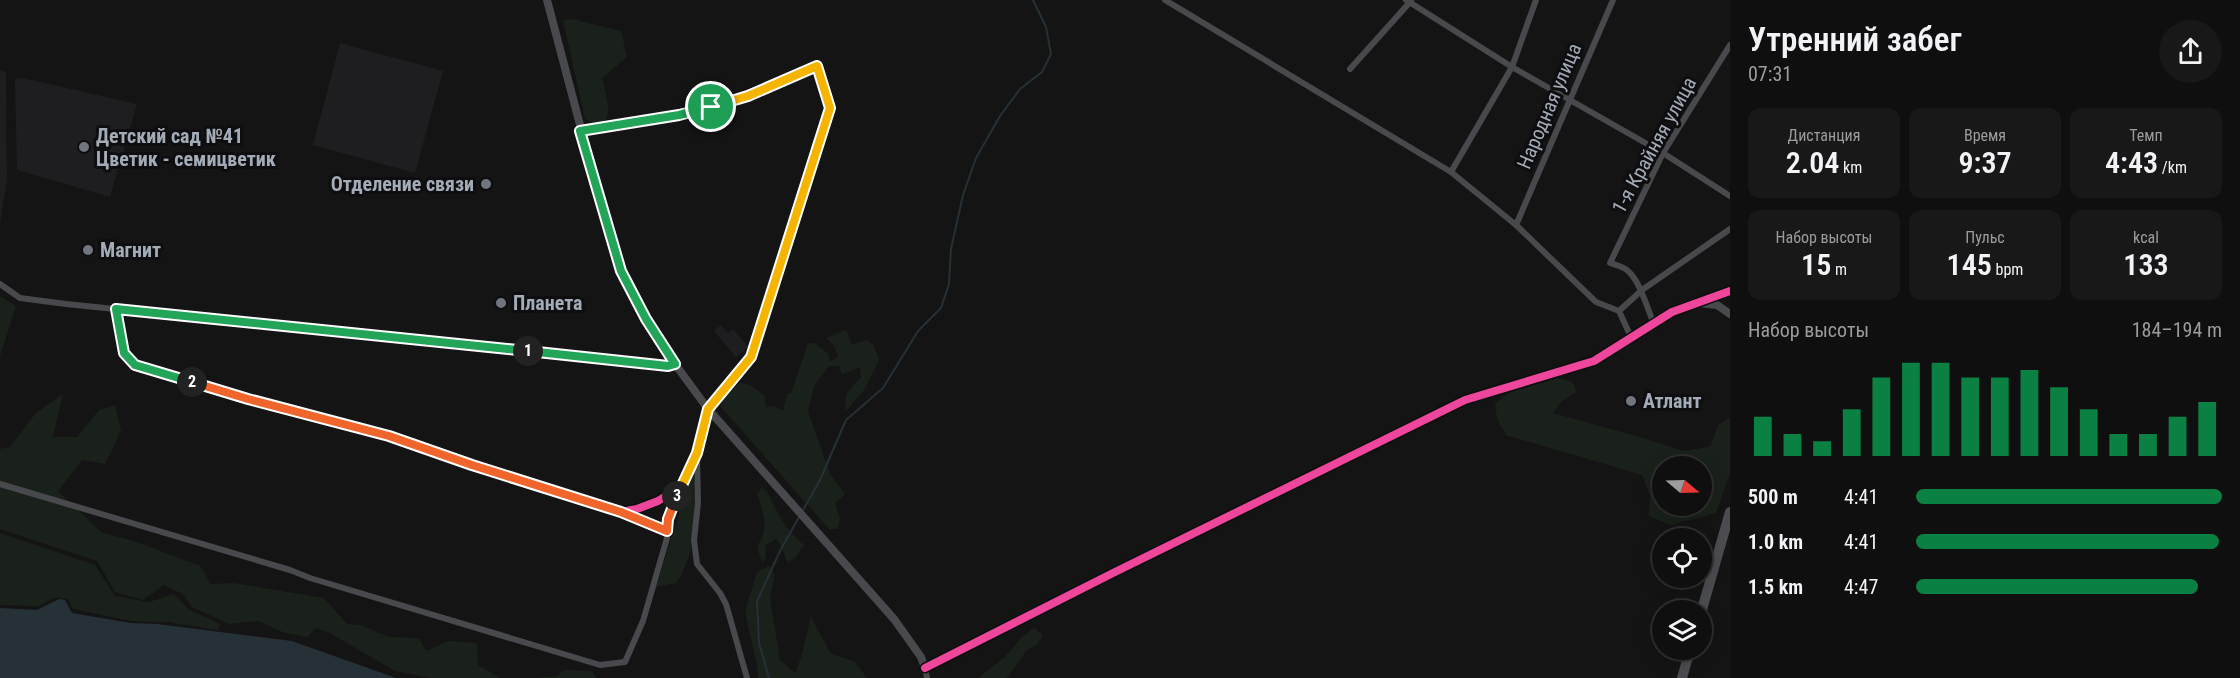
<!DOCTYPE html>
<html lang="ru">
<head>
<meta charset="utf-8">
<style>
	:root { --surface:#0f0f0f; --page:#181818; --text:#f1f3f6; --muted:#9b9c9e; --line:#2f2f2f; --accent:#0b8043 }
	body { margin:0; font-family:"Roboto Condensed",sans-serif; background:var(--page); color:var(--text); height:100vh; display:flex; flex-direction:column; font-size:22px; white-space:nowrap }
	* { box-sizing:border-box; margin:0 }
	p { font-size:20px; color:var(--muted) }
	.icon { flex:none; width:33px; height:33px; fill:none; stroke:currentColor; stroke-width:2; stroke-linecap:round; stroke-linejoin:round }
	.map { position:relative; flex:1; overflow:hidden }
	.side { display:flex; flex-direction:column; background:var(--surface); width:510px }
	.side>* { flex:none }
	.needle { width:39px; rotate:109deg }
	.fabs { position:absolute; left:1652px; top:456px; display:grid; gap:12px }
	.fabs a { display:grid; place-items:center; width:60px; height:60px; border-radius:50%; background:var(--surface); box-shadow:0 3px 15px #0003,0 0 0 2px var(--line); font-size:30px }
	.pin { position:absolute; display:grid; place-items:center; width:51px; height:51px; color:#fff; margin:-26px; border:3px solid #fff; border-radius:50%; box-shadow:0 2px 6px #0007 }
	.km { position:absolute; width:30px; height:30px; margin:-15px; border-radius:50%; background:#222; color:#fff; font-size:16px; line-height:30px; text-align:center }
	.round { display:grid; place-items:center; flex:none; width:63px; height:63px; border-radius:32px; background:var(--page) }
	.headline { display:flex; align-items:center; justify-content:space-between; height:102px; padding:0 18px }
	h1 { font-size:33px; font-weight:600; line-height:45px }
	.stats { display:grid; grid-template-columns:repeat(3,1fr); gap:9px; height:102px; padding:6px 18px }
	.stats div { display:grid; align-content:center; border-radius:12px; background:var(--page); text-align:center }
	.stats b { font-size:30px; font-weight:600 }
	.stats small { font-size:16px; font-weight:400 }
	.stats p { font-size:16px }
	.chart { height:168px; padding:12px 18px }
	.chart p { display:flex; justify-content:space-between }
	.chart svg { width:100%; height:108px; margin-top:6px; stroke:var(--accent); stroke-width:6 }
	ul { padding:0 18px; list-style:none; font-size:20px }
	li { display:grid; grid-template-columns:96px 72px 1fr; align-items:center; height:45px }
	li i { height:15px; border-radius:8px; background:var(--accent) }
	main { display:flex; flex:1; min-height:0 }
	.map>svg:first-child { display:block }
</style>
</head>
<body>
<main>
<div class="map">
<svg width="1730" height="678" viewBox="0 0 1730 678">
	<rect width="100%" height="100%" fill="#141414"/>
	<g fill="#1e1e20">
		<path d="M340 43 443 71 415 173 313 145Z"/>
		<path d="M0 70 6 72 7 180 0 224Z"/>
		<path d="M23 78 137 104 110 197 17 170 15 79Z"/>
		<path d="M721 325 728 333 733 329 748 347 736 357 714 331Z"/>
	</g>
	<g fill="#1a211a" fill-rule="evenodd">
		<path d="M572 19 621 31 627 57 602 78C605 92 613 111 604 123L595 124 585 119 563 20Z"/>
		<path d="M0 296 16 306 0 356Z"/>
		<path d="M846 330 852 345 867 340 874 346 879 360 864 390 845 412 846 394 861 377 860 367 842 375 839 366H829L814 386 808 411 830 474 845 494 835 503 840 518 838 529H829L721 407C721 395 729 388 741 383L750 385 765 396 766 407 774 406 783 411 787 394 791 393 808 343H814L829 354 830 362 838 357 834 346 826 338Z"/>
		<path d="M1557 378 1573 382 1576 392 1562 401 1553 413 1643 438 1684 451 1710 447 1718 425 1730 417V473L1716 513 1671 525 1649 516 1650 496 1642 475 1506 435 1497 419 1495 403 1508 393ZM1662 466H1701V506H1662Z"/>
		<path d="M63 394 53 437H77L99 410 115 405 121 431 105 464 82 460 58 491 101 532 137 542 200 566 211 584 233 583 324 598 347 624 361 625 388 637 419 638 426 651 448 641 477 643 478 665 500 678H431L395 671 330 633 316 628 307 637 285 633 259 621 229 624 192 607 183 594 164 585 143 600 115 592 97 561 0 529V449L10 447 36 413Z"/>
		<path d="M694 472C696 508 698 552 676 583L656 587 679 514C678 500 685 483 694 472Z"/>
		<path d="M762 487C770 494 772 502 777 511 782 522 794 538 804 545L796 557 788 563 780 544 776 539 765 546 766 558 762 563 757 546C770 529 763 512 757 494Z"/>
		<path d="M0 533 95 565 115 596 149 602 174 594 188 609 221 624 217 630 168 622 131 621 73 609 68 599 56 597 38 606 0 605Z"/>
		<path d="M769 566 775 575 770 598 780 660 795 673 801 658 811 617 831 654 854 661 867 678H758L757 666 745 611 757 572Z"/>
		<path d="M1034 628 1043 635 1038 644 1026 651 1007 678H978L1004 658 1022 637Z"/>
		<path d="M564 670 591 671 597 678H532L557 676Z"/>
	</g>
	<path fill="#263037" d="M59 599 65 600 72 613 131 623 157 624 292 641 396 678H0V608L37 610Z"/>
	<g fill="none" stroke-linecap="round" stroke-linejoin="round">
		<path stroke="#263037" stroke-width="2" d="M769 678 759 643 757 601 781 549 820 480 846 420 883 388 918 331 941 308 949 284 951 249 963 195 976 158 1000 116 1020 89 1042 72 1051 54 1046 27 1033 0"/>
		<g stroke="#48494d" stroke-width="6">
			<path d="M1165 0 1451 172 1516 225 1596 302 1619 311 1631 337"/>
			<path d="M1406 0 1512 67 1663 153 1730 196"/>
			<path d="M1350 69 1411 1"/>
			<path d="M1451 172 1512 67 1536 0"/>
			<path d="M1516 225 1613 0"/>
			<path d="M0 284 20 298 66 304 668 366 675 364"/>
			<path d="M116 309 124 353 135 365 248 399 389 436 472 465 621 512 637 509 658 501 680 487 697 453 708 409 751 357 829 108 817 66C781 80 746 97 708 107 666 118 623 123 580 131"/>
			<path d="M1619 311 1642 290 1730 229"/>
			<path d="M1654 324C1647 308 1640 281 1628 271 1624 267 1616 265 1610 263L1663 153 1730 45"/>
			<path d="M697 454 698 503 694 540 697 564 720 593 726 604 747 678"/>
			<path d="M0 484 290 570 310 578 600 665 625 662 643 621 667 538 668 519 680 487"/>
			<path d="M623 513 667 531"/>
			<path d="M925 668 927 678"/>
		</g>
		<g stroke="#48494d" stroke-width="8">
			<path d="M547 0 607 227 622 271 646 319 675 364 708 409 894 619 921 657 925 668 1113 573 1465 400 1594 361 1672 312 1730 291"/>
			<path d="M1700 303 1717 305 1730 314"/>
		</g>
		<g stroke="#4a4c4f" stroke-width="10">
			<path d="M1701 613 1730 512"/>
			<path d="M1682 678 1690 650"/>
		</g>
		<g stroke="#0e0e10" stroke-width="11">
			<g id="cycleway">
				<path d="M116 309 124 353 135 365 248 399 389 436 472 465 621 512 637 509 658 501 680 487 697 453 708 409 751 357 829 108 817 66C781 80 746 97 708 107 666 118 623 123 580 131"/>
				<path d="M925 668 1113 573 1465 400 1594 361 1672 312 1730 291"/>
			</g>
		</g>
		<use href="#cycleway" stroke="#ed469a" stroke-width="8"/>
	</g>
	<g fill="none" stroke-linecap="round" stroke-linejoin="round">
		<g stroke="#fff" stroke-width="12">
			<path id="split-1" d="M528 351 668 366 675 364 646 319 621 271 580 131 679 115 711 107"/>
		</g>
		<g stroke="#fff" stroke-width="12">
			<path id="split-2" d="M192 382 135 365 124 353 116 309 528 351"/>
		</g>
		<g stroke="#fff" stroke-width="12">
			<path id="split-3" d="M192 382 248 399 389 436 472 465 621 512 667 531 668 519 677 496"/>
		</g>
		<g stroke="#fff" stroke-width="12">
			<path id="split-4" d="M677 496 697 453 708 409 751 357 830 108 817 66 748 96 711 107"/>
		</g>
		<use href="#split-1" stroke="#22a559" stroke-width="8"/>
		<use href="#split-2" stroke="#22a559" stroke-width="8"/>
		<use href="#split-3" stroke="#f0652b" stroke-width="8"/>
		<use href="#split-4" stroke="#f5b400" stroke-width="8"/>
	</g>
	<g fill="#71767e" stroke="#0e0e10" stroke-width="2">
		<circle cx="84" cy="147" r="6"/>
		<circle cx="486" cy="184" r="6"/>
		<circle cx="88" cy="250" r="6"/>
		<circle cx="501" cy="303" r="6"/>
		<circle cx="1631" cy="401" r="6"/>
	</g>
	<g text-anchor="middle" dominant-baseline="central" stroke-width="6" stroke-linejoin="round" paint-order="stroke">
		<g font-size="20" fill="#a3abb7" stroke="#0e0e10">
			<text transform="translate(1549 106) rotate(-67)">Народная улица</text>
			<text transform="translate(1654 145) rotate(-61)">1-я Крайняя улица</text>
		</g>
		<g font-size="20" font-weight="bold" fill="#a3abb7" stroke="#0e0e10" text-anchor="start">
			<text x="96" y="136">Детский сад №41<tspan x="96" dy="23">Цветик - семицветик</tspan></text>
			<text x="474" y="184" text-anchor="end">Отделение связи</text>
			<text x="100" y="250">Магнит</text>
			<text x="513" y="303">Планета</text>
			<text x="1643" y="401">Атлант</text>
		</g>
	</g>
</svg>
<div class="fabs">
<a><svg class="needle" viewBox="-14 -14 28 28"><path d="M0-13l5 13h-10z" fill="#e53935"/><path d="M0 13l5-13h-10z" fill="#9b9c9e"/></svg></a>
<a><svg class="icon" aria-label="locate" viewBox="0 0 24 24"><circle cx="12" cy="12" r="6"/><path d="M12 2v4M12 18v4M2 12h4M18 12h4"/></svg></a>
<a><svg class="icon" aria-label="layers" viewBox="0 0 24 24"><path d="M12 4l9 5-9 5-9-5zM3 14l9 5 9-5"/></svg></a>
</div>
<div class="pin" style="left:711px;top:107px;background:#1e9e55"><svg class="icon" aria-label="arrive" viewBox="0 0 24 24"><path d="M6 21V4h12l-3 4 3 4H6"/></svg></div>
<b class="km" style="left:528px;top:351px">1</b>
<b class="km" style="left:192px;top:382px">2</b>
<b class="km" style="left:677px;top:496px">3</b>
</div>
<section class="side">
<div class="headline"><div><h1>Утренний забег</h1><p>07:31</p></div><a class="round"><svg class="icon" aria-label="share" viewBox="0 0 24 24"><path d="M12 15V3M7 8l5-5 5 5M5 13v7h14v-7"/></svg></a></div>
<div class="stats">
<div><p>Дистанция</p><b>2.04<small> km</small></b></div>
<div><p>Время</p><b>9:37</b></div>
<div><p>Темп</p><b>4:43<small> /km</small></b></div>
</div>
<div class="stats">
<div><p>Набор высоты</p><b>15<small> m</small></b></div>
<div><p>Пульс</p><b>145<small> bpm</small></b></div>
<div><p>kcal</p><b>133</b></div>
</div>
<div class="chart"><p><span>Набор высоты</span>184–194 m</p>
<svg viewBox="0 0 160 44" preserveAspectRatio="none"><path d="M5 44V28M15 44V35M25 44V38M35 44V25M45 44V12M55 44V6M65 44V6M75 44V12M85 44V12M95 44V9M105 44V16M115 44V25M125 44V35M135 44V35M145 44V28M155 44V22"/></svg>
</div>
<ul>
<li><b>500 m</b>4:41<i style="width:100%"></i></li>
<li><b>1.0 km</b>4:41<i style="width:99%"></i></li>
<li><b>1.5 km</b>4:47<i style="width:92%"></i></li>
</ul>
</section>
</main>
</body>
</html>
